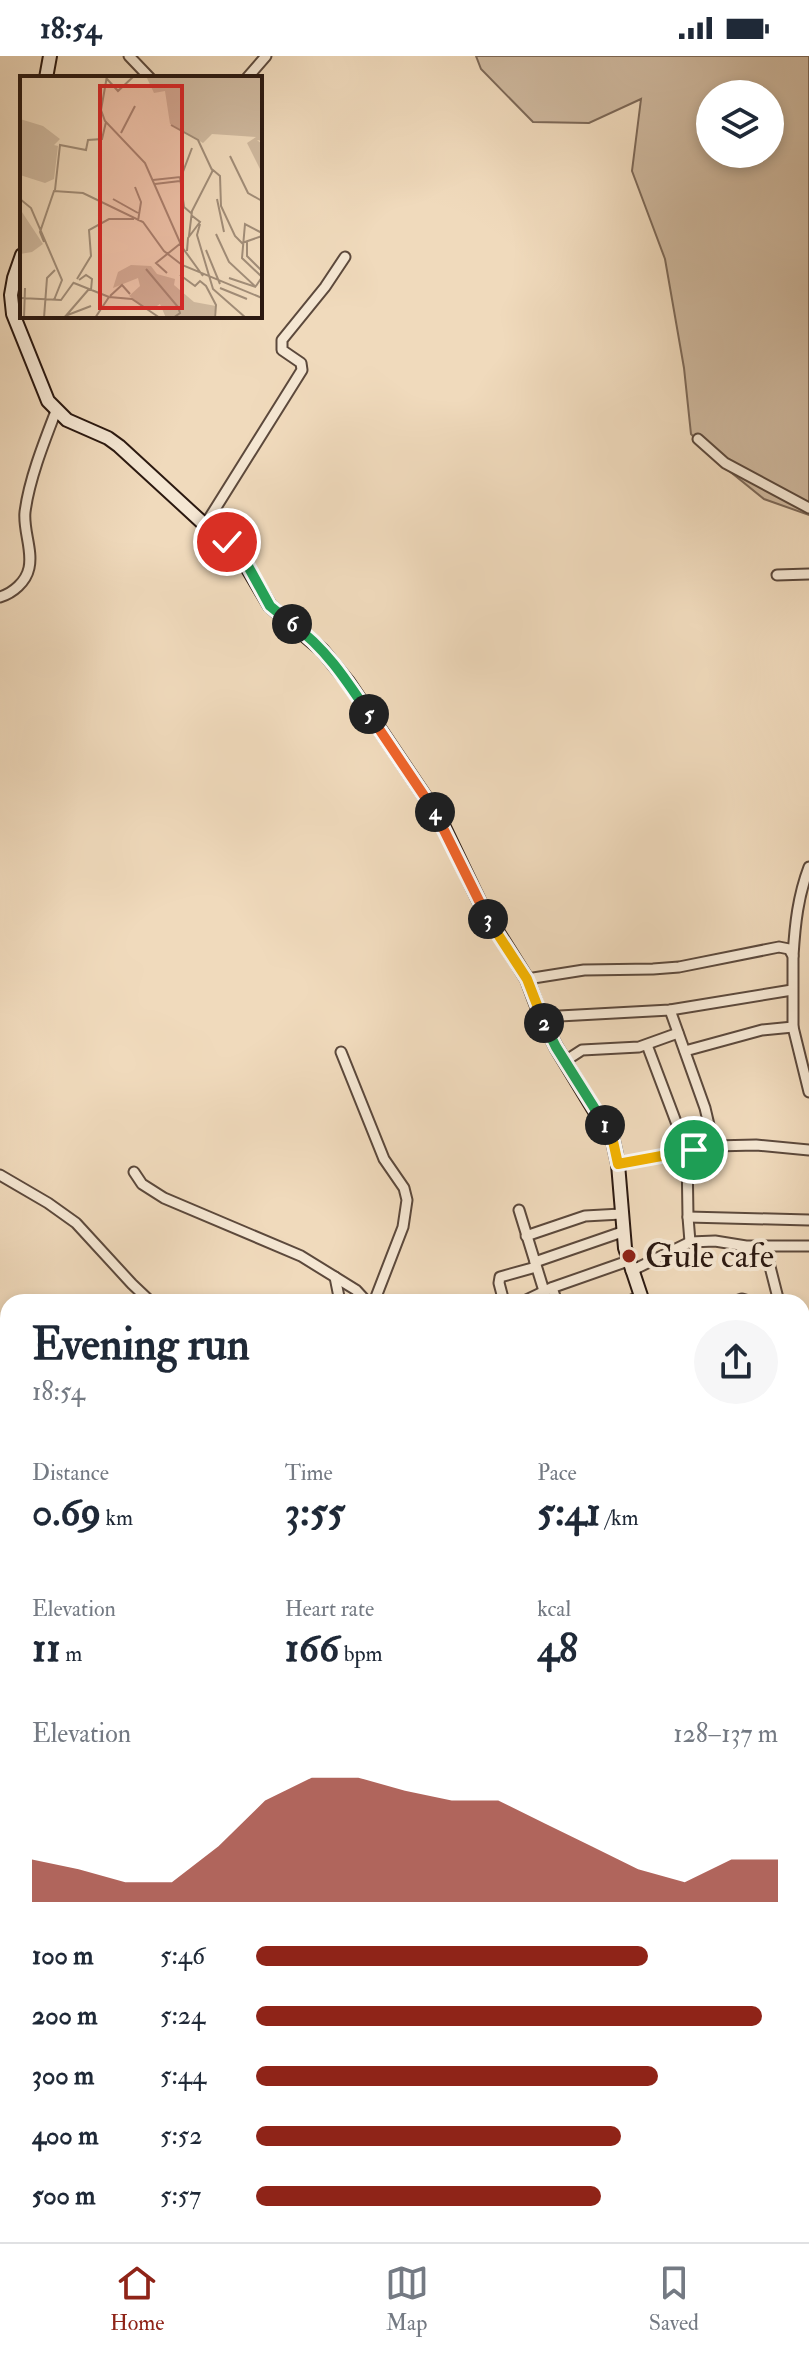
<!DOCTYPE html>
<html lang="en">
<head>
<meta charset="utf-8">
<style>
	:root { --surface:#fff; --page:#f6f6f7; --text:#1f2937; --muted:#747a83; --line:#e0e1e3; --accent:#8f2418 }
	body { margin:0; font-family:"IM FELL Double Pica",serif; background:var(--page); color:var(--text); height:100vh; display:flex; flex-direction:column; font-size:30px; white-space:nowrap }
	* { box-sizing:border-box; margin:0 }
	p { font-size:26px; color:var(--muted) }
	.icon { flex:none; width:44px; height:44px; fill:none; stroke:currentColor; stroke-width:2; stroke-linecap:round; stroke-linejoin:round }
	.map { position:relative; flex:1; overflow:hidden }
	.details { position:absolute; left:0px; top:1238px; width:810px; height:948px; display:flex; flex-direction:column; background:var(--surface); border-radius:24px 24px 0 0; box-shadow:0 4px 12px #0003 }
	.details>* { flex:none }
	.tools { position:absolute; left:696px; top:24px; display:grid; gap:16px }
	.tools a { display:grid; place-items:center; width:88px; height:88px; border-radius:50%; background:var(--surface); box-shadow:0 4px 12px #0003; font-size:40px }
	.pin { position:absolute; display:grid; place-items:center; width:68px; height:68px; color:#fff; margin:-34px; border:4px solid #fff; border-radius:50%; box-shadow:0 2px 8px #0007 }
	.km { position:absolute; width:40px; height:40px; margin:-20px; border-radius:50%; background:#222; color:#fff; font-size:22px; line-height:40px; text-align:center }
	.round { display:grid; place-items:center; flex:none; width:84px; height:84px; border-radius:42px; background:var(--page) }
	.summary { display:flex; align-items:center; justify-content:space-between; height:136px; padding:0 32px }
	h1 { font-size:44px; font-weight:800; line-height:60px }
	.stats { display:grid; grid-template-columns:repeat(3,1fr); gap:12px; height:136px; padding:8px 32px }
	.stats div { display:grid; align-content:center }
	.stats b { font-size:40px; font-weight:800 }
	.stats small { font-size:22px; font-weight:400 }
	.stats p { font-size:22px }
	.chart { height:224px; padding:16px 32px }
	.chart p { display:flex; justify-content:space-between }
	.chart svg { width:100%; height:144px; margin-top:8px; fill:var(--accent); opacity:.7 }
	ul { padding:0 32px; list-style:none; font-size:26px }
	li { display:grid; grid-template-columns:128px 96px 1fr; align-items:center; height:60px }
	li i { height:20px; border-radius:10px; background:var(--accent) }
	.status { display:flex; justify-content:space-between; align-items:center; height:56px; padding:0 40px; background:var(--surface); direction:ltr }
	.status svg { height:22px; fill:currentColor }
	.tab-bar { display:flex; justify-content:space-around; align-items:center; height:112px; border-top:2px solid var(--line); background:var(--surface); font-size:22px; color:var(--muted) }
	.tab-bar a { display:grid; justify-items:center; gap:4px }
	.tab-bar .on { color:var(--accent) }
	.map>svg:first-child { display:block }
</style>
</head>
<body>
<div class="status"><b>18:54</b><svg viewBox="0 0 49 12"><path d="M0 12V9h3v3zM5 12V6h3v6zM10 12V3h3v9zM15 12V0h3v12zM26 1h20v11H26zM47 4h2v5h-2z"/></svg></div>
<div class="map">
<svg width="809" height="2186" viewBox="0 0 809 2186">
	<rect width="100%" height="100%" fill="#f0dabc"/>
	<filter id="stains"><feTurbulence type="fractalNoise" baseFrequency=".0025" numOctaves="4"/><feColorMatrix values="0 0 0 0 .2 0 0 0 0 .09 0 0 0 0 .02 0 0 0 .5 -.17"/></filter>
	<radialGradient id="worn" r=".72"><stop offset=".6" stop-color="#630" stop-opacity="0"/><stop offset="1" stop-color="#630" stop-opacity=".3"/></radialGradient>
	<g fill="#cfb99f" stroke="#7d6958" stroke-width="2" fill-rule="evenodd">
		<path d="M476 0H809V459L764 443 712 401 691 378 684 312 665 203 632 115 641 43 589 67 533 66 481 13ZM710 38H770V98H710Z"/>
		<path d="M802 2008 809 2012V2186H623L622 2178H802Z"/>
		<path d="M443 2178H505L502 2186H463Z"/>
	</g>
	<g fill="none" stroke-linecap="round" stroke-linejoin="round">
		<g stroke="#5c493c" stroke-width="13">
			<g id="street">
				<path d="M129 0 150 22"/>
				<path d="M247 22 266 0"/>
				<path d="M698 383 725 407 809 452"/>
				<path d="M205 469 302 314 301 307 282 294V284L325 231 345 201"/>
				<path d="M777 519 809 518"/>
				<path d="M0 541C13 537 26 526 29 512 33 494 23 474 25 456 29 424 44 386 56 355"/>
				<path d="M793 900C795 868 798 840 809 811"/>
				<path d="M527 923 584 914 653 913 679 911 779 891 789 893 793 900V971L809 1036"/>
				<path d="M670 954 705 1052 714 1090"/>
				<path d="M541 961 670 954 792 934"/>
				<path d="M647 989 687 1095 688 1161 690 1186"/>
				<path d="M685 995 762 974 793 971"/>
				<path d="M341 996 384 1103 404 1132 407 1144 403 1171 374 1246"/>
				<path d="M565 1005 582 994 639 991 678 977"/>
				<path d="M618 1108 714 1090 756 1089 809 1094"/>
				<path d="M134 1116 142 1128 164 1142 301 1200 356 1234 367 1246"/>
				<path d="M0 1119 48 1147 76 1167 132 1228 151 1246"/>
				<path d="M519 1154 544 1235"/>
				<path d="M688 1161 809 1164"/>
				<path d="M526 1180 585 1160 621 1158"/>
				<path d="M765 1191 779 1246"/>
				<path d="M535 1206 622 1176"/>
				<path d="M631 1215 690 1186 715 1185 746 1190H809"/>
				<path d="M335 1221 340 1246"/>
				<path d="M552 1232 557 1246"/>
				<path d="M504 1246 499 1227 500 1221 536 1211"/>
				<path d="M522 1246 551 1232 628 1205"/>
				<path d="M627 1246 641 1240"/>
				<path d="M733 1246 742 1243 752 1246"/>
				<path d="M802 1324 805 1339 809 1341"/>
				<path d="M0 1379 8 1377"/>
				<path d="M802 1393 809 1407"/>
				<path d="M802 1453 809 1448"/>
				<path d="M802 1538 809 1536"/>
				<path d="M802 1829 809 1817"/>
				<path d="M802 1870 809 1875"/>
				<path d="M802 1930 809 1922"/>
				<path d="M802 1999 809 1990"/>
				<path d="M0 2053 6 2039"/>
				<path d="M0 2163 10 2184"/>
				<path d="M181 2178 183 2186"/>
				<path d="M215 2178 220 2186"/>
				<path d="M279 2178 281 2186"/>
				<path d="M428 2178 441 2186"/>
				<path d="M597 2178 598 2186"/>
				<path d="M774 2178 778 2186"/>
				<path d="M28 2186 37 2178"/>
				<path d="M547 2186V2178"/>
			</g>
		</g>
		<g stroke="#2b1911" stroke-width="16">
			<g id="secondary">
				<path d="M46 22 50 0"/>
				<path d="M22 199 14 222 11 239 13 258 48 345 67 364 108 382 119 390 205 469 237 494 270 550 322 594 348 626 440 763 482 851 527 923 541 961 556 991 613 1085 618 1108 625 1192 643 1246"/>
				<path d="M802 1559 809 1578"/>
				<path d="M802 1758 809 1762"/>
			</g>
		</g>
		<use href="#street" stroke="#f5e7d3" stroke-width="9"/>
		<use href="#secondary" stroke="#f5e7d3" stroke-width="12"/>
	</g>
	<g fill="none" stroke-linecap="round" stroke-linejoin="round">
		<g stroke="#fff" stroke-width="16">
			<path id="split-1" d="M605 1069 613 1085 618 1108 694 1094"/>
		</g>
		<g stroke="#fff" stroke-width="16">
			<path id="split-2" d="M544 967 556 991 605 1069"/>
		</g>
		<g stroke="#fff" stroke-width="16">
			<path id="split-3" d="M488 863 527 923 544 967"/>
		</g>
		<g stroke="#fff" stroke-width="16">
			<path id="split-4" d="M435 756 488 863"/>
		</g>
		<g stroke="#fff" stroke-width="16">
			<path id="split-5" d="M369 658 435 756"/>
		</g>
		<g stroke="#fff" stroke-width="16">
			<path id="split-6" d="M292 568C325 591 347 625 369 658"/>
		</g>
		<g stroke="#fff" stroke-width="16">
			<path id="split-7" d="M227 486 243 501 270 550 292 568"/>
		</g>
		<use href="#split-1" stroke="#f5b400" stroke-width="10"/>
		<use href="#split-2" stroke="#22a559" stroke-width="10"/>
		<use href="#split-3" stroke="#f5b400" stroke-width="10"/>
		<use href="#split-4" stroke="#f0652b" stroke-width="10"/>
		<use href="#split-5" stroke="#f0652b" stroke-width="10"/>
		<use href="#split-6" stroke="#22a559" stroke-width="10"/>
		<use href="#split-7" stroke="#22a559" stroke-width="10"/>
	</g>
	<circle fill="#8f2418" stroke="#f5e7d3" stroke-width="3" cx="629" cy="1200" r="8"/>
	<g text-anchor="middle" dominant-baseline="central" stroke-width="8" stroke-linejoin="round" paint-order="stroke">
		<g font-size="34" fill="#2b1911" stroke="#f5e7d3" text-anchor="start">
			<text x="645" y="1200">Gule cafe</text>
		</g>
	</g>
	<g transform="translate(20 20)">
		<rect width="242" height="242" fill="#f0dabc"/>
		<path d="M126 0H242V65L237 64 242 68V97L227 67 236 61 192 58 183 67 150 48 145 15 134 17ZM0 43 23 50 40 63 34 69 38 70 34 103 25 107 0 99ZM0 133 23 168 12 176 0 178ZM111 189 131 190 137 198 155 203 154 209 174 226 196 230 194 240 146 242 140 228 131 234 123 230 109 220 120 210 118 202 93 212 98 196Z" fill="#cfb99f"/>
		<path fill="none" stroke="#a18d78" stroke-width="2" d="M87 0 81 34 85 45 125 87 162 171 183 200M87 3 98 15 114 0M151 49 178 64 192 94M101 57 115 30M210 80 228 117 242 125M161 101 172 72M133 104 160 101 164 131 171 137M135 108 160 105M115 111 121 126 118 145M35 114 40 69 66 74 68 64 82 63 86 46M0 123 11 132 42 204 34 224M93 123 118 137M197 123 204 156M180 148 177 159 193 213 226 242M196 158 209 186 236 211 209 202M169 160 172 135 193 94 200 100 201 130 215 160 222 167 242 160M227 165V180L242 195M24 166 20 156 34 115 63 117 123 146 144 175 162 189 242 222M186 174 200 208M167 175 168 162 180 146 171 139M126 193 158 231 160 237 153 242M147 197 136 187 161 167M160 199 175 210 180 205 186 210 196 229 195 242M57 203 71 180 69 154 89 143H114M59 204 66 199 72 203 71 214M54 207 89 221 112 223 140 242M236 210 242 201 222 182 225 148 242 157M200 212 227 223M90 220 102 209 110 218M0 222 41 224 54 206M45 240 71 230M4 242 5 212M24 242 27 202 35 194M44 242 69 213M75 242 89 221M181 242H208"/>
		<path fill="#d62828" fill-opacity="0.15" stroke="#d62828" stroke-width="4" d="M80 10H162V232H80Z"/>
		<rect width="242" height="242" fill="none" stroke="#2b1911" stroke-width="4"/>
	</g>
	<rect width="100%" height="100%" filter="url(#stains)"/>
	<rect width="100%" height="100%" fill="url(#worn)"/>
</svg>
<div class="tools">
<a><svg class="icon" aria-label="layers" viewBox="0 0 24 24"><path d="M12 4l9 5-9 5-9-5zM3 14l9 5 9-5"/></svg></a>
</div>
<div class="pin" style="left:694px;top:1094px;background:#1e9e55"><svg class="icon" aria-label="arrive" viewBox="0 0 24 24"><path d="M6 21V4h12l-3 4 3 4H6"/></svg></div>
<div class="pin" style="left:227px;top:486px;background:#d93025"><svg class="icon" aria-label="check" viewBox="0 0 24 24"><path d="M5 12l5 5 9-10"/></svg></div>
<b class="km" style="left:605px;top:1069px">1</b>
<b class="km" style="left:544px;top:967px">2</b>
<b class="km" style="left:488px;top:863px">3</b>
<b class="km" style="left:435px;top:756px">4</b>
<b class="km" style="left:369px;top:658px">5</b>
<b class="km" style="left:292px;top:568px">6</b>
<section class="details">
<div class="summary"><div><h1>Evening run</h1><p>18:54</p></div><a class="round"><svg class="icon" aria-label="share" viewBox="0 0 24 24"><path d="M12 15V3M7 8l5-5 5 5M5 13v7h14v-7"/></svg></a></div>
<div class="stats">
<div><p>Distance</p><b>0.69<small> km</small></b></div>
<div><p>Time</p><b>3:55</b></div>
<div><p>Pace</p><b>5:41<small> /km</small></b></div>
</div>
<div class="stats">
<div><p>Elevation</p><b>11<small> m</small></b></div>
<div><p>Heart rate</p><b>166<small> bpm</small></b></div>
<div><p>kcal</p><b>48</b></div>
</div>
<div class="chart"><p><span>Elevation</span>128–137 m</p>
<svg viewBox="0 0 160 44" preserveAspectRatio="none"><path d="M0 44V31L10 34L20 38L30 38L40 27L50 13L60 6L70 6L80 10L90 13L100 13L110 20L120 27L130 34L140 38L150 31L160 31V44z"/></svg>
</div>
<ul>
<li><b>100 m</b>5:46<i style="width:75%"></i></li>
<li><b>200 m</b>5:24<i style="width:97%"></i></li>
<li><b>300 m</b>5:44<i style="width:77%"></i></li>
<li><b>400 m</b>5:52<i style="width:70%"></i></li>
<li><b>500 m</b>5:57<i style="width:66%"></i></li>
</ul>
</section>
</div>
<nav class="tab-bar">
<a class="on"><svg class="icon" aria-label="home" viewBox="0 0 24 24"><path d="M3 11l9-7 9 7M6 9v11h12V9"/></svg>Home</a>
<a><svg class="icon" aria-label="map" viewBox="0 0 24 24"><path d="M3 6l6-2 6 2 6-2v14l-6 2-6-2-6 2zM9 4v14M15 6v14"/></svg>Map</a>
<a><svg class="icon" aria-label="saved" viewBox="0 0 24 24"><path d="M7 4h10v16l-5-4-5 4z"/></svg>Saved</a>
</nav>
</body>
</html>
